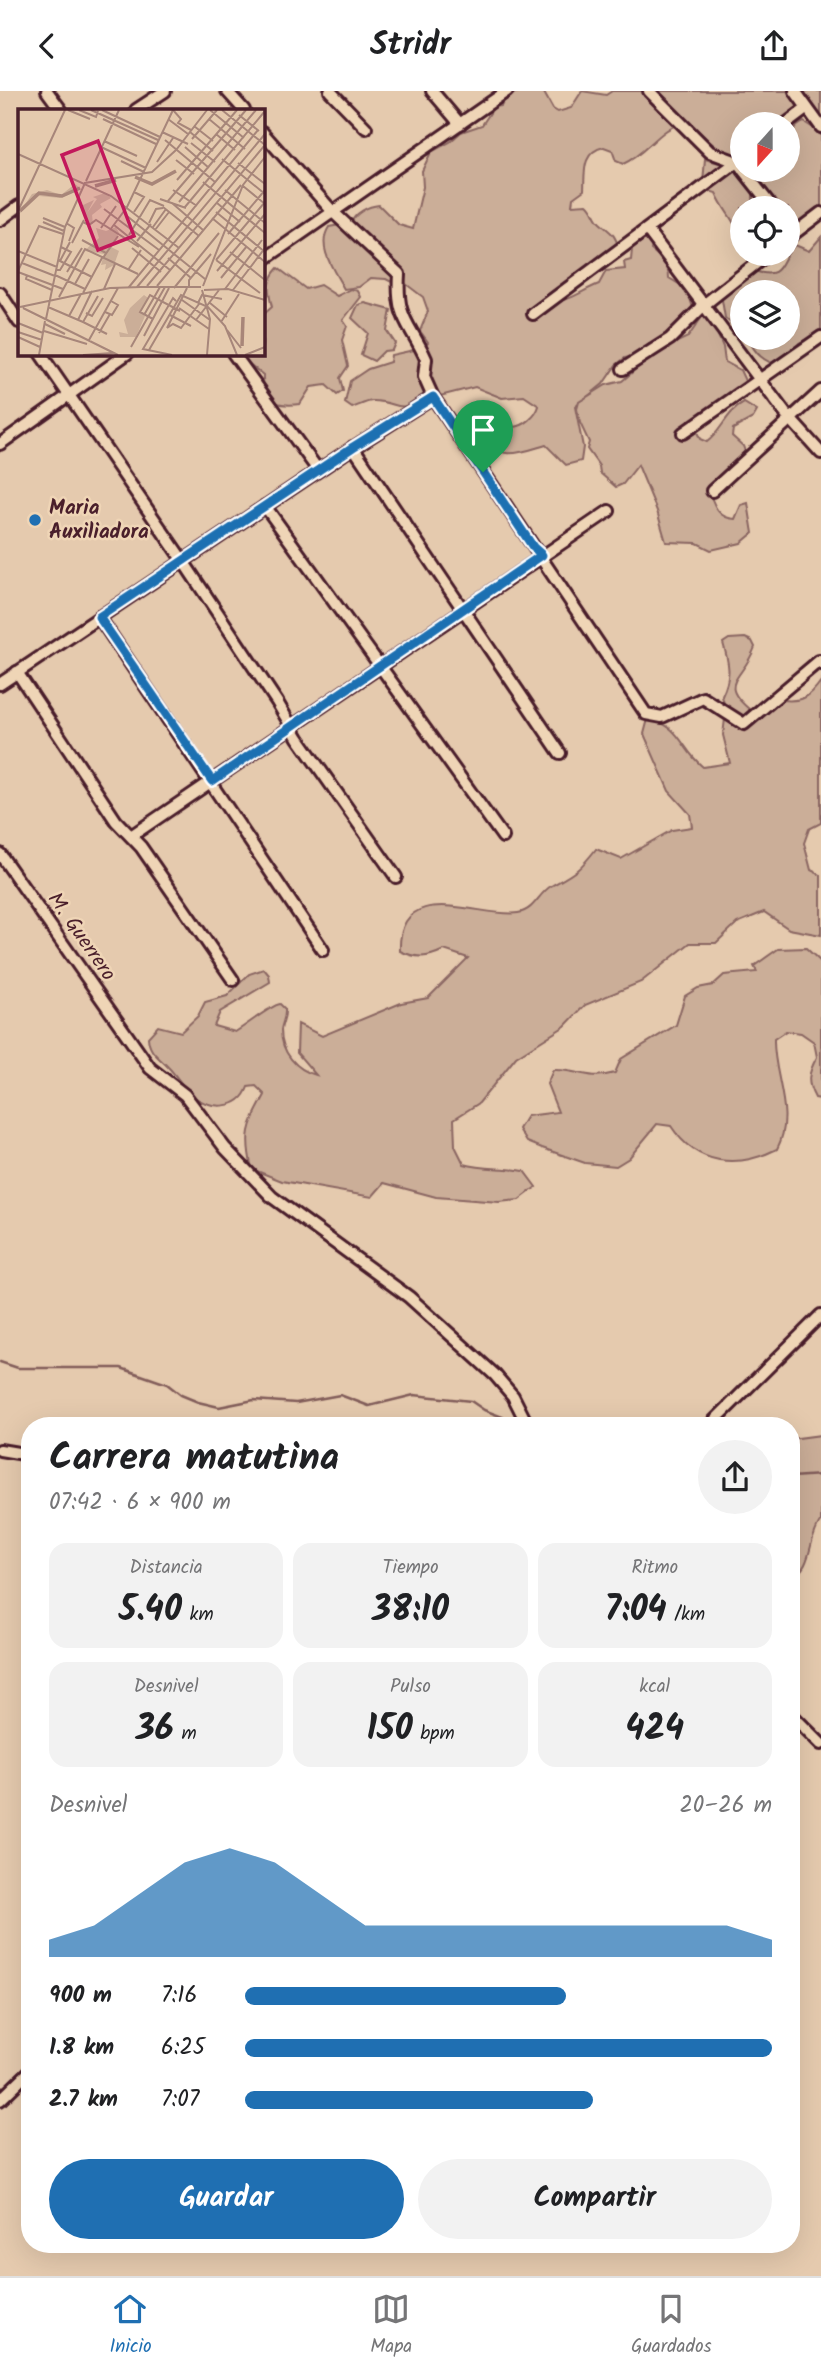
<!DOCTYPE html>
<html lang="es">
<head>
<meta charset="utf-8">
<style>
	:root { --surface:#fff; --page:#f2f2f2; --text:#202124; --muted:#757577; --line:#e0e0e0; --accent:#1f6fb2 }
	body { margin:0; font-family:Kalam,sans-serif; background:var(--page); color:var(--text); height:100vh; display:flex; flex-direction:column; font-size:26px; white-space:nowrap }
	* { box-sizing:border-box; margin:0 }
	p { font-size:23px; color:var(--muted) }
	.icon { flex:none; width:38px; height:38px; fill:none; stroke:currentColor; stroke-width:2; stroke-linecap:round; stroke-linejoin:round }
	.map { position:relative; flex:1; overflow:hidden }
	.drawer { position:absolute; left:21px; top:1326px; width:779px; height:836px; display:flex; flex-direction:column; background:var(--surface); border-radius:28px; box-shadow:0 7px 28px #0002 }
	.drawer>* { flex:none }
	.needle { width:46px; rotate:201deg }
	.fabs { position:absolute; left:730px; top:21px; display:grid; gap:14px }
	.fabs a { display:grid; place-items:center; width:70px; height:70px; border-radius:50%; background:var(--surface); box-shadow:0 7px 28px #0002; font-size:35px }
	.pin { position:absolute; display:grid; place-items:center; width:60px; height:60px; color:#fff; margin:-72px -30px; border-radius:50% 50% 50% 0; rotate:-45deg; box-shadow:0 0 7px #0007 }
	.pin .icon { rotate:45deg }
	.round { display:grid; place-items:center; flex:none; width:74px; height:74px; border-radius:37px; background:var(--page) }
	.head { display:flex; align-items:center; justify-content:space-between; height:119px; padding:0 28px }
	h1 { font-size:38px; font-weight:600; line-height:52px }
	.stats { display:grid; grid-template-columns:repeat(3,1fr); gap:10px; height:119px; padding:7px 28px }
	.stats div { display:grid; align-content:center; border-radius:18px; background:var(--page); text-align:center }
	.stats b { font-size:35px; font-weight:600 }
	.stats small { font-size:19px; font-weight:400 }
	.stats p { font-size:19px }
	.chart { height:196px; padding:14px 28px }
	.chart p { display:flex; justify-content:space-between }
	.chart svg { width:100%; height:126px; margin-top:7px; fill:var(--accent); opacity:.7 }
	.cta { display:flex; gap:14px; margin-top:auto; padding:14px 28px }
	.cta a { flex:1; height:80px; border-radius:42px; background:var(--accent); color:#fff; font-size:28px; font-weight:600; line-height:80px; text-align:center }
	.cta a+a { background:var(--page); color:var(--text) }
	ul { padding:0 28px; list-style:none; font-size:23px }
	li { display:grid; grid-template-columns:112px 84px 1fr; align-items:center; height:52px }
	li i { height:18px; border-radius:9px; background:var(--accent) }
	header { display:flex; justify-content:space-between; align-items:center; height:91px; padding:0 28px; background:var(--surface); font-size:32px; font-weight:600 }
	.tab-bar { display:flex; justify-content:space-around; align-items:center; height:98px; border-top:2px solid var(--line); background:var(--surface); font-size:19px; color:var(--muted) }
	.tab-bar a { display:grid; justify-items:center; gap:4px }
	.tab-bar .selected { color:var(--accent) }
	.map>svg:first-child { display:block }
</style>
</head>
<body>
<header><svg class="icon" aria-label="back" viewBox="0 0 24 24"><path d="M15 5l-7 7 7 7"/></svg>Stridr<svg class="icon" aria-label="share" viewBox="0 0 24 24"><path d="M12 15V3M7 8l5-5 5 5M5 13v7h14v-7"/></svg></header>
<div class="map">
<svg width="821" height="2185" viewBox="0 0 821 2185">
	<rect width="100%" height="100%" fill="#e5caae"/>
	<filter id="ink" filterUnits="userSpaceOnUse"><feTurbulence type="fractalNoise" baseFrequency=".0143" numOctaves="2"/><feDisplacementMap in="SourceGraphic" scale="14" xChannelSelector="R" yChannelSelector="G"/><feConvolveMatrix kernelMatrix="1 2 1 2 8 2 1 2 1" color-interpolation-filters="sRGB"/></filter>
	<g filter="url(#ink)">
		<g fill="#cbae98" stroke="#8a6662" stroke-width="2">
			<path d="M522 0H543L553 18 558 21 571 17 582 0 606 4 612 0H821V29L805 25 788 33H742V64C719 69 704 40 686 31 659 36 647 63 623 73L616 70 612 59 604 56C581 61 585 83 584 99L573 107 572 114 587 113C594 119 594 127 600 132 613 144 612 139 620 158L617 164 583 192 556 205 553 211C570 210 583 199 599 193L606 180 625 178 624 171 631 169 633 148 641 137 653 145 651 159C660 166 669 174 669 187L687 198 693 217 685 236 671 240 664 253H649L641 264 625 267 616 274 603 293 575 316 583 356 581 370 566 374 546 354C528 359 494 374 491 345L504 327 514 336C525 335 536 325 539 315L524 305 502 307 475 296 440 305 426 302C398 327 400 310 373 310 367 310 358 315 352 317L345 312 350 290 368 278 390 271 391 264 423 257 428 251 420 240 428 220 423 206 406 193 399 195 386 188 371 187 359 196 344 198C334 179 316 156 329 136L351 132C355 122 368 115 379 114L399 134 413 138 423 96 422 80 431 61 450 51 461 41 482 34 494 16 501 15 508 4Z"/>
			<path d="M804 31 821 42V121L798 138 788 133V117H773L764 95 749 79H788V68L793 63 788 58C788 47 793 35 804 31Z"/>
			<path d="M705 68 737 77 753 100V113L760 117H742V153C736 129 726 124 716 102L709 100 703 92Z"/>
			<path d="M821 146V241L799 252 781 275C764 271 755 263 748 247H788V201H742V242L725 227 721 203 754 180C786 190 778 168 795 154L809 160Z"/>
			<path d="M278 177 306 198 320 194 337 205 351 198 358 200 361 206 343 229 347 235 342 249 348 275 340 287 343 300 337 304 326 294 311 296 300 313C275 316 262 310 263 284L237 263 262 262 263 224 272 216C268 199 265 191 278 177Z"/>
			<path d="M365 212 391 219 387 240 395 252 392 259 384 260 374 270 361 264 368 242 352 227 358 214Z"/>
			<path d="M702 226H710L723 256 725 271 740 279 746 292 695 336 700 348 707 351C722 340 726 321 744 312L757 320 753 327 733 338 732 345 743 355 746 363 710 403C715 417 719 427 735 428L741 414 748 412 753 442 741 452 711 459 697 452 666 451 657 420 638 374 623 393 616 396 600 382 599 375 587 358 589 351 580 332 577 318 579 311 606 294 622 290 656 261 688 246Z"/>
			<path d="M745 547 752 550 755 556C742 592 712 591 759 626L783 609C802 611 810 606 821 590V732L809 738 804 752 811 779 821 784V844L789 838 764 821 737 832 716 852H690L641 891 585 914 565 935 516 966 479 1012 454 1028 455 1055 464 1073C484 1079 503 1076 524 1080L536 1096 519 1109 499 1111 436 1106 384 1092 372 1106 282 1090 252 1078C244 1042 248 1036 265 1004L256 995 248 996C240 1019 211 1019 193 1005 183 997 177 985 168 976 158 965 149 962 148 946L158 935 181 941 198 925 205 911 227 905 249 883 264 878 269 884 270 891 220 921 214 935 235 941C246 935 271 914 280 913L285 918C286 926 282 931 281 939 281 961 296 979 316 984L297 962 298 933 322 945 401 912 428 907 468 867 444 859C427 867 417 868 400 860 397 785 483 828 518 822 535 819 538 803 551 795 574 782 578 781 596 758L621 768 672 739 692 736 690 723 669 700 644 643 648 628C681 634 680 657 703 676L730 672 723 644 726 620 722 605C732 585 729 572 723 552L729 548Z"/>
			<path d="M806 857 821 871V1008L815 1007C806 991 808 982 817 966L814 951 801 942 786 940 774 948C773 986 796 1022 777 1058 738 1078 697 1075 671 1035L657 1033 629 1067 616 1075 585 1072 542 1057 527 1051 519 1038 527 1025 558 1021 547 993 553 979C579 978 586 990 615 982L621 968 676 934 685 905 698 897 713 894 724 884 757 881 754 875 778 858Z"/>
			<path d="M821 1344V1430C807 1448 814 1476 791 1487V1348Z"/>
		</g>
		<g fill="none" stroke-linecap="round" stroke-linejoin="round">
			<g stroke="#825d5a" stroke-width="2.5">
				<path d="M0 1271 18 1277H121L167 1293 181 1304 198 1311 219 1316 254 1309 296 1312 340 1304 369 1315 414 1304 471 1310 484 1319 505 1327 519 1326"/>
				<path d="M526 1326 541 1328 547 1335"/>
				<path d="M791 1386 821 1384"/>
			</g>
			<g stroke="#4a1f2b" stroke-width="16">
				<g id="minor">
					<path d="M47 0 61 19"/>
					<path d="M227 0 244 19"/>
					<path d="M330 0 366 37"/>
					<path d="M432 0 460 33"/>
					<path d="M649 0 710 61 737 71 742 77"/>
					<path d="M795 0 821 36"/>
					<path d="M136 19 165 0"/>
					<path d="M786 33 806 18"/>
					<path d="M262 41 333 121 399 183C396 229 409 230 426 268L424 286 433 306 646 623 662 626 703 607 744 633 819 570 821 573"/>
					<path d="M743 79 773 117"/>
					<path d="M0 129 19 115"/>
					<path d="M648 140 785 322 821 362"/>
					<path d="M788 147 821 122"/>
					<path d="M262 170 507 0"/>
					<path d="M0 202 19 231"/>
					<path d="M533 223 742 67"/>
					<path d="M40 262 183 470 277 611 298 647 396 786"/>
					<path d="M233 262 318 379"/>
					<path d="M623 278 670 248 705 213 768 163"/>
					<path d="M683 342 821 246"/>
					<path d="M0 353 128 262"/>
					<path d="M353 356 560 662"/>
					<path d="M712 400 821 300"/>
					<path d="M265 415 503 746"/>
					<path d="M99 526 323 859"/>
					<path d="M17 581 116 730 141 756 233 889"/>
					<path d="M0 593 343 363 433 306"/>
					<path d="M131 745 609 420"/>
					<path d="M0 763 150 977 185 1004 225 1057 272 1106 409 1206 495 1284 513 1305 528 1335"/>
					<path d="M709 1335 821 1224"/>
					<path d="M0 1359 30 1364"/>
					<path d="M791 1623 821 1653"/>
					<path d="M0 2009 30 1980"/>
				</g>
			</g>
			<use href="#minor" stroke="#efd5b6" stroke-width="10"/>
		</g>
	</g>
	<g fill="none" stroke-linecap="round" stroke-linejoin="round" filter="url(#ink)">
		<g stroke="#fff" stroke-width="14">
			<path id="route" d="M433 306 533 456 542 464 212 690 99 526 353 356Z"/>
		</g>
		<use href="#route" stroke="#1f6fb2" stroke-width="9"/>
	</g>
	<circle fill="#1f6fb2" stroke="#efd5b6" stroke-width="2.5" cx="35" cy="429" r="7"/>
	<g text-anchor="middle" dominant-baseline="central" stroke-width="5" stroke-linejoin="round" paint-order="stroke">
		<g font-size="21" font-weight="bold" fill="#4a1f2b" stroke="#efd5b6" text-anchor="start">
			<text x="49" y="417">Maria<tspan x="49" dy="24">Auxiliadora</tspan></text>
		</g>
		<g font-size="21" fill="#4a1f2b" stroke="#efd5b6">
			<text transform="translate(81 846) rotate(55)">M. Guerrero</text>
		</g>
	</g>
	<g transform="translate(18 18)">
		<rect width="247" height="247" fill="#e5caae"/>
		<path d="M57 75 63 80 42 89 21 87 0 106 14 85 29 81 43 86ZM87 84 93 89 82 95 84 98 74 106 75 115H70L63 97 76 91 69 104 79 90 75 88ZM98 118 101 124 88 144 93 138 101 142 96 156 87 161 88 155 83 156 86 145 66 142 81 129 78 119 88 122ZM126 186 130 189 122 202 127 207 118 228H102L101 223 110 225 106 211 112 199Z" fill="#cbae98"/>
		<path fill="none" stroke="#a88679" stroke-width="3.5" d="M117 68 134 75 158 62M77 77 98 71M2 102 21 84 44 87 62 79M224 237 225 208"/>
		<path fill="none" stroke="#a7867a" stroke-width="2" d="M50 1 72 10M61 1 78 8 80 2M73 1 140 31M84 1 142 28M155 1 163 10 160 14 173 21M192 1 226 29M221 6 241 22M85 10 138 35M150 10 170 25M191 10 227 40M176 17 195 32M144 23 170 35M172 23 195 42M198 25 217 41M174 30 199 1M147 31 197 73M86 32 119 47M173 34 197 53M83 38 128 59M167 38 191 59M0 45 93 87 161 139M204 50 247 85M158 51 176 65M103 52 126 63M139 53 155 29M220 54 247 75M159 71 219 1M68 72 101 1M185 73 247 124M225 77 247 95M155 81 179 97M207 81 247 114M116 83 126 88 116 103M142 90 168 99M150 92 228 1M161 93 238 1M154 94 185 121M199 94 222 113M145 98 181 127M167 98 247 2M86 100 141 141M0 102 47 1M198 103 247 143M109 107 187 170M25 109 47 118M194 109 247 153M25 113 46 122M65 113 71 116 78 111 121 138M48 114 56 119 51 132M131 114 138 100 145 99M96 116 152 161M135 118 148 100M83 119 98 97M92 121 109 98 155 1M137 121 151 103M210 125 247 81M111 126 132 91 146 97M64 131 88 144M119 132 133 115M54 134 66 111M114 139 143 163M0 142 39 158M212 143 247 171M85 149 100 127M150 149 173 169M40 151 74 168M198 151 247 93M198 151 242 184M42 152 52 133M4 154 37 167M38 161H42L53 143 43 138M110 161 123 141M0 162 21 117 45 125M199 162 247 105M0 163 45 180M49 163 64 139M9 166 8 170 34 181M37 166 67 180M203 169 229 137M57 175 71 150M129 177 247 36 204 1M139 177 223 76M185 177 225 76 247 48M111 178 240 21M119 178 247 25M119 178H183M171 178V171L193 145M156 179 201 124M86 180 97 155M207 180 244 131M184 181 192 210 189 246M186 181 210 180 247 191M215 181 247 139M65 184 84 149M80 187 65 213 89 225M41 188 67 140 120 165M164 191 192 211M180 194 184 186 204 190M192 194 209 208M2 198 92 179 123 178M30 198 65 213M5 199 100 246M161 199 191 220M87 203 94 206 100 196 93 192M68 204 74 207 85 189M126 206 142 178M152 206 173 217M51 207 63 185M28 210 47 118 67 74 134 63 158 41 189 1M135 210 122 203 132 186 162 202M60 211 74 182M178 211 201 181M203 213 221 185M0 214 25 224M27 215 47 225M149 219 155 215 163 219 181 195M149 219 169 179M209 221 223 239M26 222 69 235M0 223 24 231M81 224 92 205M126 227 151 179M0 228 22 238M71 231 100 179M113 238 147 178M131 241 163 186 190 198 207 217 219 246M21 246 27 212M65 246 95 244M154 246 125 240 155 189 158 192M227 246 247 238"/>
		<path fill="#c2185b" fill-opacity="0.15" stroke="#c2185b" stroke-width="3.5" d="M80 32 116 127 80 141 44 46Z"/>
		<rect width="247" height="247" fill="none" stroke="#4a1f2b" stroke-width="3.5"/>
	</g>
</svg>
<div class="fabs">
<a><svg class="needle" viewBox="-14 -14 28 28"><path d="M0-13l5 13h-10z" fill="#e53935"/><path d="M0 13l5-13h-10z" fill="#757577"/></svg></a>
<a><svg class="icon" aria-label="locate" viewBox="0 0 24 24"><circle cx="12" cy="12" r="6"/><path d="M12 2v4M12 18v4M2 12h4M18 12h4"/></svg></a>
<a><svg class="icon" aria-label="layers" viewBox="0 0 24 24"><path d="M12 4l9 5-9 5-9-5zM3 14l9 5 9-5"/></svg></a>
</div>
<div class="pin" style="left:483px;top:381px;background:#1e9e55"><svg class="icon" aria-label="arrive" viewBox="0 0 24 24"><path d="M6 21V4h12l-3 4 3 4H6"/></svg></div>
<section class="drawer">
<div class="head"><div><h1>Carrera matutina</h1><p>07:42 · 6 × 900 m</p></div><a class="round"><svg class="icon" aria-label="share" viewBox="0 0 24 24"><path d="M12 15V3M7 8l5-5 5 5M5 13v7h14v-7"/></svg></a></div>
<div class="stats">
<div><p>Distancia</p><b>5.40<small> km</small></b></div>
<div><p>Tiempo</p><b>38:10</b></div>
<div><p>Ritmo</p><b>7:04<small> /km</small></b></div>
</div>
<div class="stats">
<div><p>Desnivel</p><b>36<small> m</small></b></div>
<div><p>Pulso</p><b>150<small> bpm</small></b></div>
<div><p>kcal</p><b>424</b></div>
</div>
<div class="chart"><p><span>Desnivel</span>20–26 m</p>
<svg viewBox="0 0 160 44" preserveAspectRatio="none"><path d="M0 44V38L10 33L20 22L30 11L40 6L50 11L60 22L70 33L80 33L90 33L100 33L110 33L120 33L130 33L140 33L150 33L160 38V44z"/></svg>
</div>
<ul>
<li><b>900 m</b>7:16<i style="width:61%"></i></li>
<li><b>1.8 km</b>6:25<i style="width:100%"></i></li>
<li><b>2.7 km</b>7:07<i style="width:66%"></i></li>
</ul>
<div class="cta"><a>Guardar</a><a>Compartir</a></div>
</section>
</div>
<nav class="tab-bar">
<a class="selected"><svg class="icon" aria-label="home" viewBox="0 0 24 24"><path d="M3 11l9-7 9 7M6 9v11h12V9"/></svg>Inicio</a>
<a><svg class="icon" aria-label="map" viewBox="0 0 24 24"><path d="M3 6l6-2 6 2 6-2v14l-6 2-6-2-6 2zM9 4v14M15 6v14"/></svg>Mapa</a>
<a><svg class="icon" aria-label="saved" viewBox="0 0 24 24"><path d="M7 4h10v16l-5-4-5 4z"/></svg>Guardados</a>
</nav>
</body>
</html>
